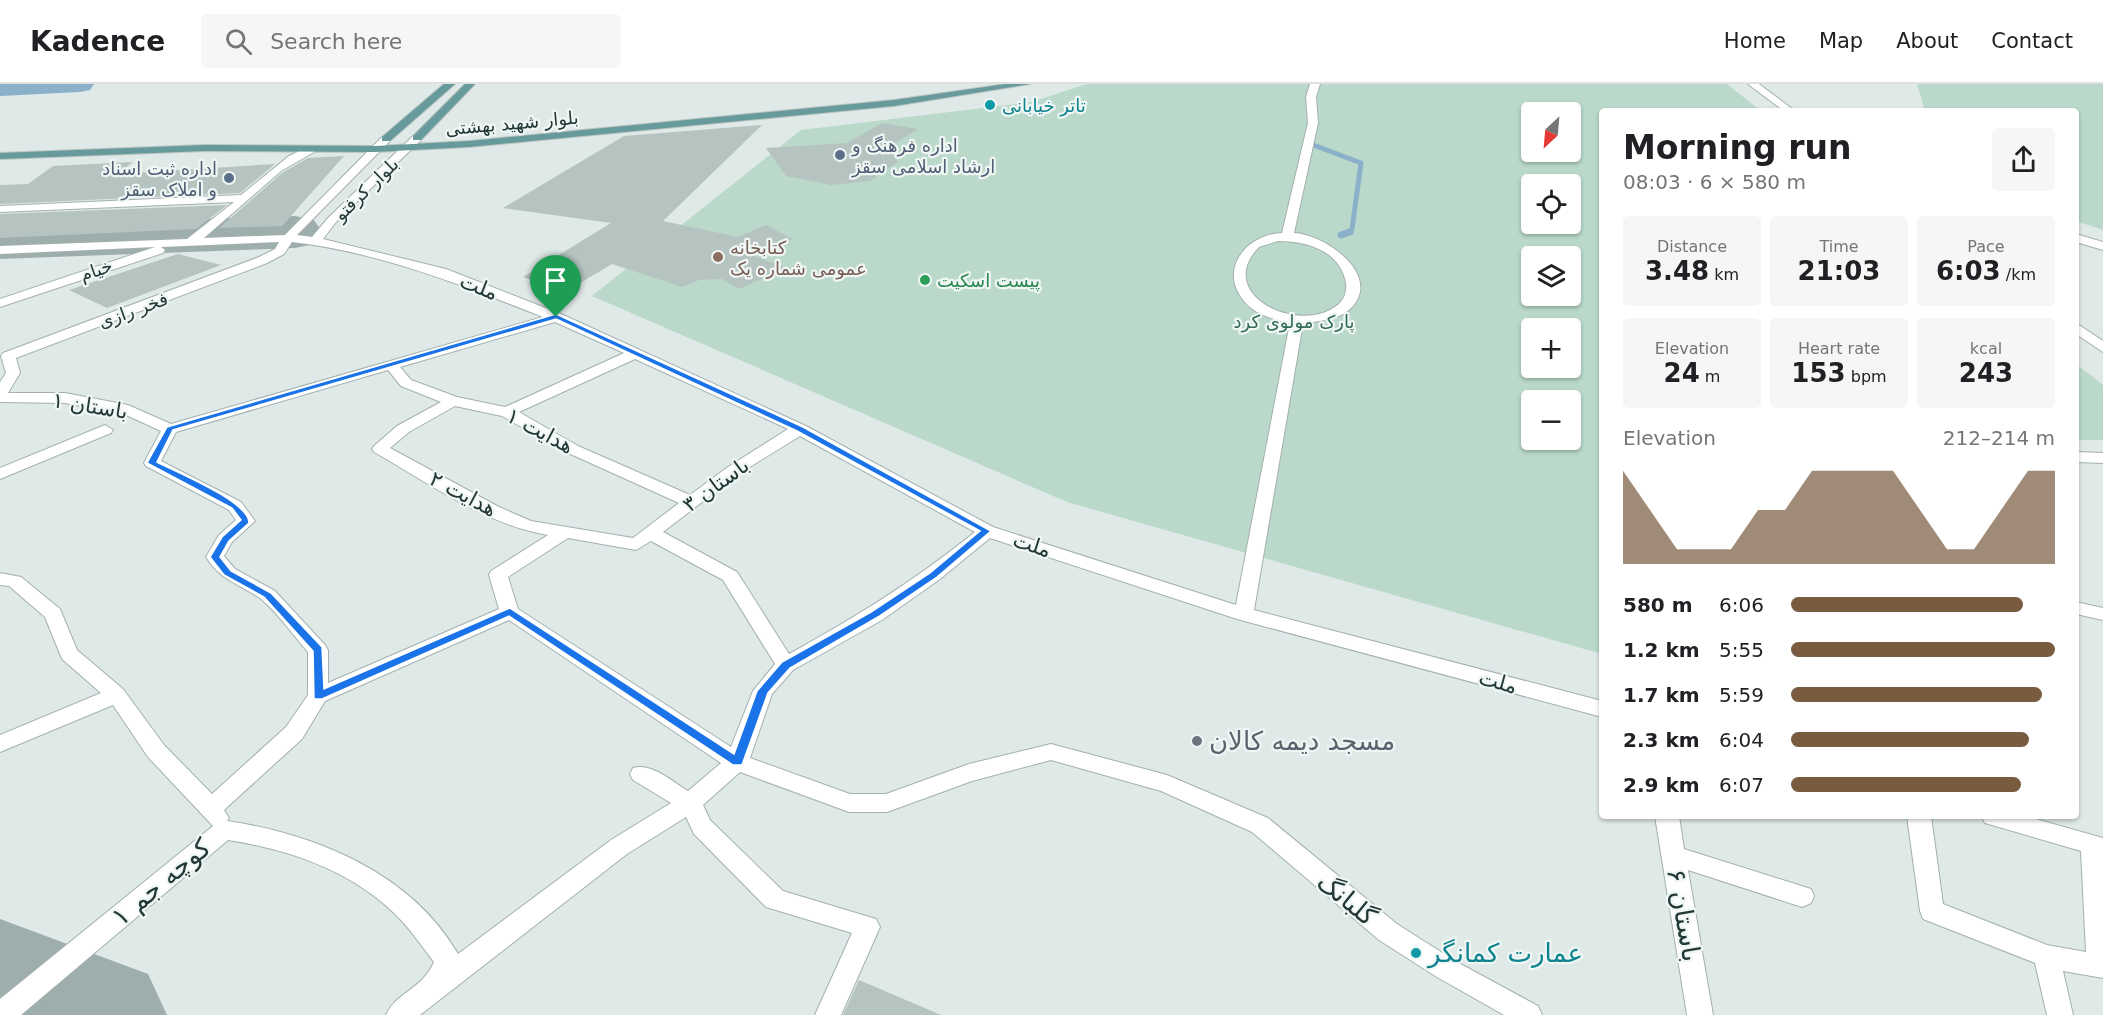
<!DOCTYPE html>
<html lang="en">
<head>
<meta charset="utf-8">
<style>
	:root { --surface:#fff; --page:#f6f6f6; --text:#202124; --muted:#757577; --line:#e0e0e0; --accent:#795b3f }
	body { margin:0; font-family:"DejaVu Sans","Noto Sans Arabic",sans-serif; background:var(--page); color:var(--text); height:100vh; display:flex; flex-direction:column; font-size:22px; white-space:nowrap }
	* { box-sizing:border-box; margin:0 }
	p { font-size:20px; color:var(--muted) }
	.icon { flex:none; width:33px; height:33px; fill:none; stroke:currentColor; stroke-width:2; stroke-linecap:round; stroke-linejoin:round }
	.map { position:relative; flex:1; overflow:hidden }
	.side { position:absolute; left:1599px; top:24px; width:480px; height:711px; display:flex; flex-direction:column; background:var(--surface); border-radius:6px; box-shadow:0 2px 4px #0004 }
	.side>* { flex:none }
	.needle { width:39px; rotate:206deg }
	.controls { position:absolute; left:1521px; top:18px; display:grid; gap:12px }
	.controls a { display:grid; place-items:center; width:60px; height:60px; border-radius:6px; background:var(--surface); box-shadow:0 2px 4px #0004; font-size:30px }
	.pin { position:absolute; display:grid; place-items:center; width:51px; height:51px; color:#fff; margin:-62px -26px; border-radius:50% 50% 50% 0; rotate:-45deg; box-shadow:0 0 6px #0007 }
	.pin .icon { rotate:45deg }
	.round { display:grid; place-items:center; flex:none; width:63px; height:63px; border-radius:6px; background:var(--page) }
	.headline { display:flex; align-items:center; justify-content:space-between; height:102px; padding:0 24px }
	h1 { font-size:33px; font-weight:600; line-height:45px }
	.metrics { display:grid; grid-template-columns:repeat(3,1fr); gap:9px; height:102px; padding:6px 24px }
	.metrics div { display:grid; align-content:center; border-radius:6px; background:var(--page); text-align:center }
	.metrics b { font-size:26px; font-weight:600 }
	.metrics small { font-size:16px; font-weight:400 }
	.metrics p { font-size:16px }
	.chart { height:168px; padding:12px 24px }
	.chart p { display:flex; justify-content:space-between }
	.chart svg { width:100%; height:108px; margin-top:6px; fill:var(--accent); opacity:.7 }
	ul { padding:0 24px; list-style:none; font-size:20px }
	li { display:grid; grid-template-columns:96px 72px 1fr; align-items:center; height:45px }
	li i { height:15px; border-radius:8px; background:var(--accent) }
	header { display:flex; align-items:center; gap:36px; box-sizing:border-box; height:84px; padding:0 30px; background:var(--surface); border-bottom:2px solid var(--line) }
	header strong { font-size:28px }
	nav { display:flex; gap:33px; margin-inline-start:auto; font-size:21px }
	.search { width:420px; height:54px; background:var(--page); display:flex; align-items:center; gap:15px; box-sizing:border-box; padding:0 21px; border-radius:6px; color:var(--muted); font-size:22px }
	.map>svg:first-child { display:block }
</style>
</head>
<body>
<header>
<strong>Kadence</strong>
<div class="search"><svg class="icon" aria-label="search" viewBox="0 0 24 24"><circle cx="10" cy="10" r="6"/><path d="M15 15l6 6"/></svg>Search here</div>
<nav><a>Home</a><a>Map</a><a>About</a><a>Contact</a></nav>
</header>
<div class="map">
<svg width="2103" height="931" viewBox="0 0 2103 931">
	<rect width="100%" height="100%" fill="#dfe9e7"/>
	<g fill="#bad9ca" fill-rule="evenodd">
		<path d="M1086 0H1727L1761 27H1602V570L1067 418 592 212 801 46 1032 18ZM1532 28H1570V68H1532ZM1532 100H1570V140H1532ZM1532 172H1570V212H1532ZM1532 244H1570V284H1532ZM1532 316H1570V356H1532Z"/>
		<path d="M1917 0H2103V146L2076 137V27H1925Z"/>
		<path d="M2076 280 2103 301V356H2076Z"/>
	</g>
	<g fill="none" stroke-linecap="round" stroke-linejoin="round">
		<path stroke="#8bb1ca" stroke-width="5" d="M1308 59 1361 79 1352 145 1348 149"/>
		<path stroke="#8bb1ca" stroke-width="7" d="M1341 151 1350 148"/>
		<path fill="#8bb1ca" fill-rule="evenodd" d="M0 0H94L90 6 80 8 0 12Z"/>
		<g fill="#9eaead" fill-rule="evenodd">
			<path d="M295 132 314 136 322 148 314 160 295 164 0 175V141Z"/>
			<path d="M0 835 148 890 167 931H0Z"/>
		</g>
	</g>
	<g fill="#b5c4c1">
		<path d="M882 39 918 45 888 64 898 78 870 97 831 101 786 92 766 64 847 59Z"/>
		<path d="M762 41 663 137 738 153 766 141 793 155 754 172 787 184 739 205 722 195 699 196 682 203 612 180 565 208 523 193 611 139 503 124 624 52Z"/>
		<path d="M344 72 282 142 219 144 282 89 308 74Z"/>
		<path d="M133 78 117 90 275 80 240 109 0 120V101L28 100 53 82Z"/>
		<path d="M227 121 196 145 0 154V130Z"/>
		<path d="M178 170 221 181 107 224 69 206Z"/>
		<path d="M859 896 941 931H843Z"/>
	</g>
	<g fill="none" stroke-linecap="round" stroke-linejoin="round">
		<g stroke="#a3b0af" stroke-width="2">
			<g id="minor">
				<path d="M1310 0H1320L1316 13 1318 39 1294 149C1324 150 1382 190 1352 223 1340 236 1320 237 1303 239L1254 526 1602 617V633L1237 535 990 454 940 495 882 536 793 586 772 610 750 674 850 710H886L969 680 1051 660 1167 691 1268 734 1397 840 1455 877 1538 922 1542 931H1504L1437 893 1379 856 1252 748 1161 707 1051 676 972 697 887 728H849L740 688 703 721 710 736 783 807 876 835 880 843 841 931H815L852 849 766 823 694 750 686 733 627 770 420 931H386C396 908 422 906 434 878 421 861 409 843 394 829 350 786 287 765 228 756L21 931H0V915L213 742 148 673 113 621 0 668V651L101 609 62 575 45 533 9 502 0 501V489L21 493 60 525 77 566 123 605 164 661 212 710 286 643 308 611V568C293 551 278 529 261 515 239 499 222 498 206 473L219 451 236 436 229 426 146 382 144 379 161 347 124 330 65 319 0 318V298L6 289 1 272 3 269 259 173 275 165 279 158 161 163 165 166 163 169 0 223V215L155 163 0 170V162L187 155 234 118 0 128V122L241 111 289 72 306 64H314V68L281 87 204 154 285 151 382 53H390V57L297 151 312 153 328 134 413 52H421V56L336 138 323 155 446 185 561 230 806 342 993 443 1236 521 1290 239C1273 235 1255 231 1244 217 1218 186 1246 150 1282 149L1308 39 1306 13ZM1278 157C1306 157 1340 166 1346 199 1347 206 1345 214 1339 220 1301 253 1212 211 1259 163ZM292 158C379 168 462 201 543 233L171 340 128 321 65 309H8L20 289 16 274 267 179 284 170ZM555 238 624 269 505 323 457 313 411 296 400 283ZM635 275 788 345 728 383 690 411 578 362 519 328ZM388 286 401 302 441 318 397 342 374 362 372 365 374 368C429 399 486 441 548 451L491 487 489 491 499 525 328 599V566L325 561 275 507 235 485 224 472 232 458 255 437 241 418 161 377 176 348ZM455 322 502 332 566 368 679 419 633 454 531 437 499 423 390 364 409 348ZM800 352 975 448C914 497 858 532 789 570L737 488 663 448 740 389ZM568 454 636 466 651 457 723 496 775 580 753 607 731 663 518 525 508 493ZM509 536 721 679 688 707C673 698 651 678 633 684L630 690 633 696 671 719 611 756 458 870C411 789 316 750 227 737L229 734 224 726 302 655 325 617Z"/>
				<path d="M1748 0H1759L1795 27H1784Z"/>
				<path d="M2076 150 2103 158V166L2076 158Z"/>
				<path d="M2076 239 2103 257V268L2076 250Z"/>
				<path d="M105 341 113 346 111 349 0 395V384Z"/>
				<path d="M2076 368 2103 369V379L2076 378Z"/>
				<path d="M2076 518 2103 524V536L2076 530Z"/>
				<path d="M1655 732H1679L1684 765 1811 805 1814 812 1811 819 1802 823 1688 786 1713 931H1687Z"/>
				<path d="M1907 732H1931L1943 820 2047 861 2086 868 2081 767 1985 739 1981 732H2025L2103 754V894L2063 887 2073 931H2047L2035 879 1923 835 1920 827Z"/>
			</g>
		</g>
		<g stroke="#bdc3c3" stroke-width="2">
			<g id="major">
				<path d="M444 0H455L390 57H382V53Z"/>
				<path d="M465 0H475L421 56H413V52Z"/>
				<path d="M1006 0H1030L894 22 469 63 375 68 205 67 0 75V69L205 61 375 62 469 57 894 16Z"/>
			</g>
		</g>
		<use href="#minor" fill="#fff" fill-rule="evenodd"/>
		<use href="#major" fill="#679b9b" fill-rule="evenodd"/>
	</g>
	<path fill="#1a73e8" stroke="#fff" stroke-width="1.5" fill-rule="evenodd" d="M556 230 803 343 991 447 937 493 878 533 790 584 768 609 742 681H733L509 532 322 615H314L313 567 264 513 224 491 210 473 222 453 241 436 232 424 147 379 167 343ZM556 235 797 347 980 447 930 489 871 528 782 578 757 607 734 670 510 524 324 605 322 563 271 509 231 487 220 473 229 457 249 439C250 418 176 388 157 378L173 346Z"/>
	<g fill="#0f9aa8" stroke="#eff6f4" stroke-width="2">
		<circle cx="990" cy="21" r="6"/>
		<circle cx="1416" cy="869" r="6"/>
	</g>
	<g fill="#5c6f8a" stroke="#eff6f4" stroke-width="2">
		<circle cx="840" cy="71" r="6"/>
		<circle cx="229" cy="94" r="6"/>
	</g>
	<circle fill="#8d6e63" stroke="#eff6f4" stroke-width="2" cx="718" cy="173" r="6"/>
	<circle fill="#2e9e5b" stroke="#eff6f4" stroke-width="2" cx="925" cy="196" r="6"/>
	<circle fill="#6b7280" stroke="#eff6f4" stroke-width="2" cx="1197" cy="657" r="6"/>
	<g text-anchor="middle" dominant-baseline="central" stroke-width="4.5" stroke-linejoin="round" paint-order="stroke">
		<g font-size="18" fill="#0d838f" stroke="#eff6f4" text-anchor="start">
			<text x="1002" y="21">تاتر خیابانی</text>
		</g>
		<g font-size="18" fill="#223837" stroke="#eff6f4">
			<text transform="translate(512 39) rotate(-5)">بلوار شهید بهشتی</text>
			<text transform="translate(366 105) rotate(-44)">بلوار کرفتو</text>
			<text transform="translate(96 186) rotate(-19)">خیام</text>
			<text transform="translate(133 226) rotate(-20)">فخر رازی</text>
		</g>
		<g font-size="18" fill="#4e5e75" stroke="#eff6f4" text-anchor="start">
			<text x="852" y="61">اداره فرهنگ و<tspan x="852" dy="21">ارشاد اسلامی سقز</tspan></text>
			<text x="217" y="84" text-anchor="end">اداره ثبت اسناد<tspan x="217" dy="21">و املاک سقز</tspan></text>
		</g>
		<g font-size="18" fill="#785e54" stroke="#eff6f4" text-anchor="start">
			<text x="730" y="163">کتابخانه<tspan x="730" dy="21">عمومی شماره یک</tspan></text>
		</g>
		<g font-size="18" fill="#27864d" stroke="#eff6f4" text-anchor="start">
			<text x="937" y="196">پیست اسکیت</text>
		</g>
		<g font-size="18" fill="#306b55" stroke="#eff6f4">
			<text x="1294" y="237">پارک مولوی کرد</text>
		</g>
		<g font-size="21" fill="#223837" stroke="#eff6f4">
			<text transform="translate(479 203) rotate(21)">ملت</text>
			<text transform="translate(90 322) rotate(9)">باستان ۱</text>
			<text transform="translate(540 347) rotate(28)">هدایت ۱</text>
			<text transform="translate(716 401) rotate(-36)">باستان ۳</text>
			<text transform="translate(463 410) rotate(28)">هدایت ۲</text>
			<text transform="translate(1032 461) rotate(18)">ملت</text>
			<text transform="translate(1498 598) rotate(15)">ملت</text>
		</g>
		<g font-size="26" fill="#5b616d" stroke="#eff6f4" text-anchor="start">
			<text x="1209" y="657">مسجد دیمه کالان</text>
		</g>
		<g font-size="26" fill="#223837" stroke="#eff6f4">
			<text transform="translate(161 798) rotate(-40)">۱ کوچه جم</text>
			<text transform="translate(1347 815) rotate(39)">گلبانگ</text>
			<text transform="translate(1684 831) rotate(80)">باستان ۶</text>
		</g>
		<g font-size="26" fill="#0d838f" stroke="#eff6f4" text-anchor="start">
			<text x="1428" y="869">عمارت کمانگر</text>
		</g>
	</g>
</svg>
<div class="controls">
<a><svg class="needle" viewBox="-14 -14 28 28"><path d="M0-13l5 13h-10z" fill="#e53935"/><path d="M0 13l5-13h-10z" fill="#757577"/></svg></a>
<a><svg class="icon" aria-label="locate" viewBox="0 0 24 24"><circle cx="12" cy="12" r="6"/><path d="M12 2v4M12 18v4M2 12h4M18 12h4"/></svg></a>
<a><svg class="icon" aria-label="layers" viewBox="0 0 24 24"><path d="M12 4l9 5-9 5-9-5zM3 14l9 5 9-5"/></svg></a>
<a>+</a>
<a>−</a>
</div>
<div class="pin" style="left:556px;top:233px;background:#1e9e55"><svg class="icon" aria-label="arrive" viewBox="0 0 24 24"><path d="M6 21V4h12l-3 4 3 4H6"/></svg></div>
<section class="side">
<div class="headline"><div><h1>Morning run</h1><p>08:03 · 6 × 580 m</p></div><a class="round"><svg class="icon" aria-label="share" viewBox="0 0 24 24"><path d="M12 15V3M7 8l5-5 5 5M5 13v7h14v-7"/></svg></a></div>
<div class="metrics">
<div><p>Distance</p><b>3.48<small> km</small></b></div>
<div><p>Time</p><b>21:03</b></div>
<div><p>Pace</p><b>6:03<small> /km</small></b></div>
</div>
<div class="metrics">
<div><p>Elevation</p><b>24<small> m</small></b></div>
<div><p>Heart rate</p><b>153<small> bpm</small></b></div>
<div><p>kcal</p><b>243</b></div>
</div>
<div class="chart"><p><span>Elevation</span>212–214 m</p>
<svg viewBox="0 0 160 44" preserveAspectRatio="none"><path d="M0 44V6L10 22L20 38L30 38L40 38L50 22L60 22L70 6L80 6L90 6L100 6L110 22L120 38L130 38L140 22L150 6L160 6V44z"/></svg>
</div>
<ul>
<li><b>580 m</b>6:06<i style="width:88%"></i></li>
<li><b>1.2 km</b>5:55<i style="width:100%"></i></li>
<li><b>1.7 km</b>5:59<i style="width:95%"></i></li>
<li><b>2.3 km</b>6:04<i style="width:90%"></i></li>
<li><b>2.9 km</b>6:07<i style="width:87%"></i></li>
</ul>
</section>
</div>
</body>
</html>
